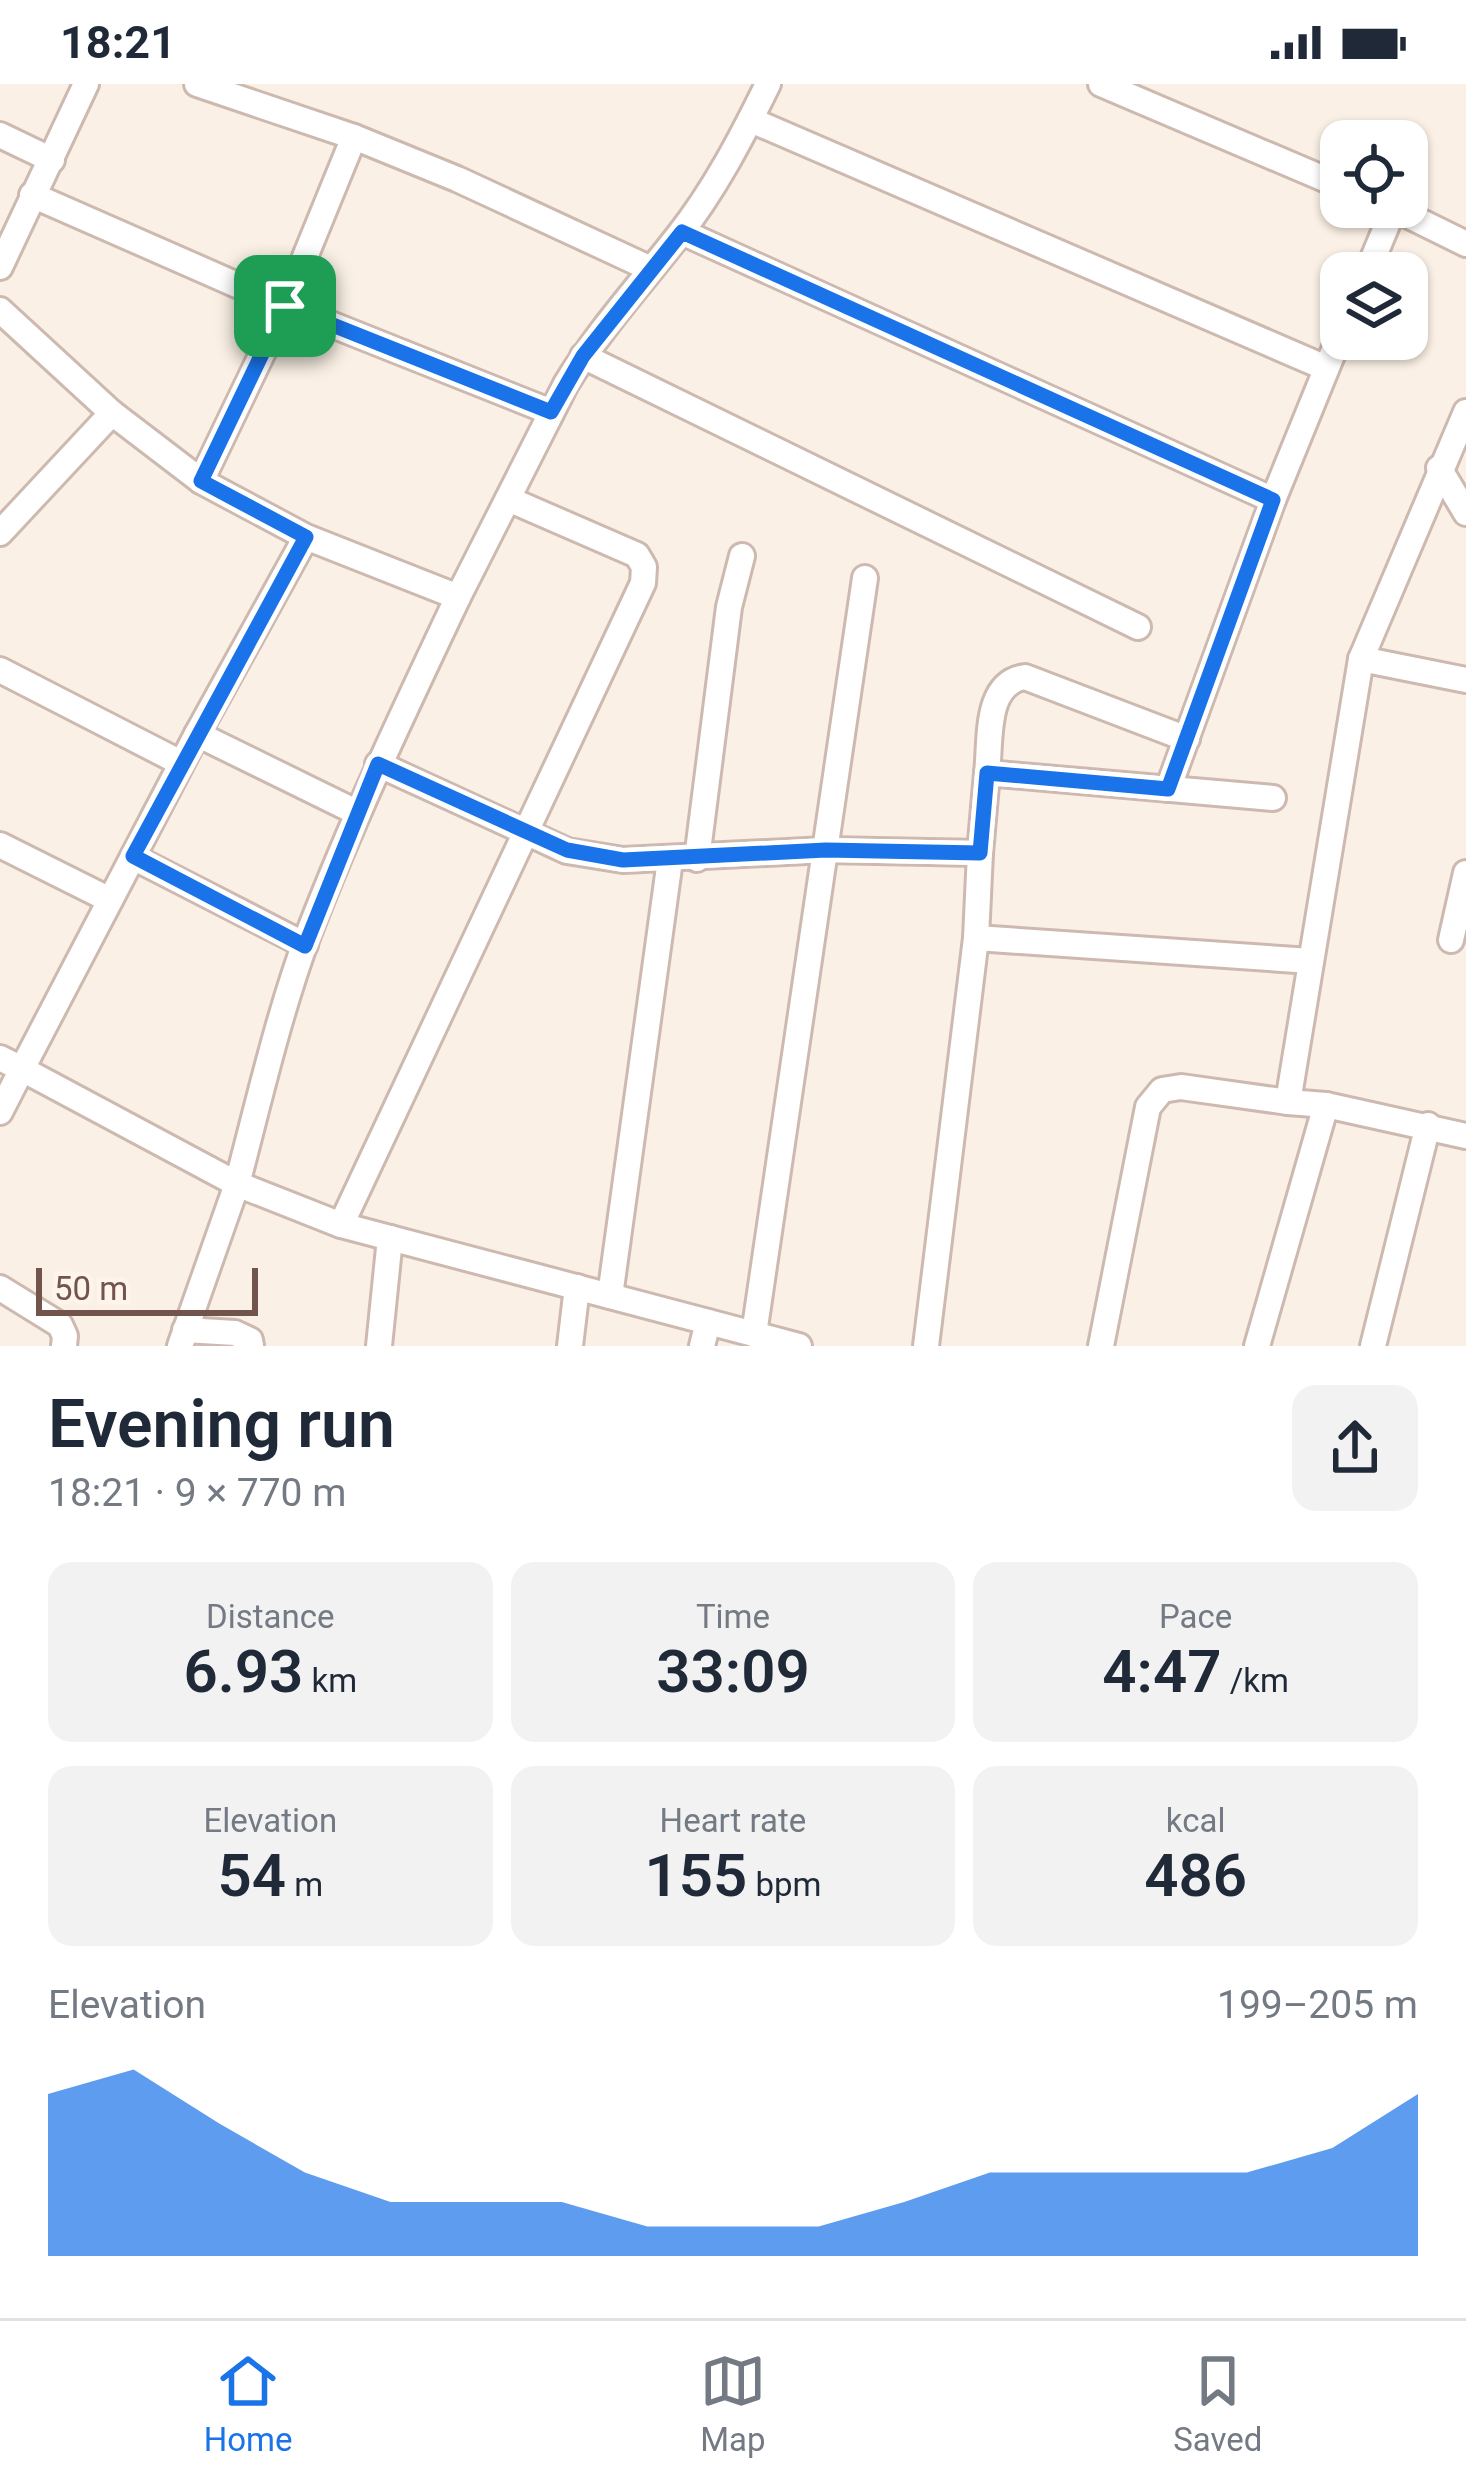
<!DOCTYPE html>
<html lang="en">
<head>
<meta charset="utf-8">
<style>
	:root { --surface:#fff; --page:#f2f2f3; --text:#1f2937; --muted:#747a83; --line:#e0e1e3; --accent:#1a73e8 }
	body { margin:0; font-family:Roboto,sans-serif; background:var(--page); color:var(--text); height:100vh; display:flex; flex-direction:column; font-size:45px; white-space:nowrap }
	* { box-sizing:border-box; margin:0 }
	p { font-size:39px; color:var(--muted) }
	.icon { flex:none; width:66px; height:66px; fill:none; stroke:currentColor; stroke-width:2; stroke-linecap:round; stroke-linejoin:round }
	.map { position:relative; height:1262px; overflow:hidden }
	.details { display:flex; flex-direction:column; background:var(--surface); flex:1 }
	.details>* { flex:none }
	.buttons { position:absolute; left:1320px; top:36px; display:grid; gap:24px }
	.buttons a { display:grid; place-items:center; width:108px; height:108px; border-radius:24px; background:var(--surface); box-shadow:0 3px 9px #0004; font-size:60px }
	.scale { position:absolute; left:36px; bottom:30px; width:222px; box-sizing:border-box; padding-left:12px; border:6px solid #71554c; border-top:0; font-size:33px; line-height:42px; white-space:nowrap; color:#71554c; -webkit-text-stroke:9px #fef4eb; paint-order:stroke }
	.pin { position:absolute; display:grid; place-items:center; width:102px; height:102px; color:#fff; margin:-51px; border-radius:24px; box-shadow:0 6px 18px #0006 }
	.round { display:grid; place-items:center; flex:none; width:126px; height:126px; border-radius:24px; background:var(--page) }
	.summary { display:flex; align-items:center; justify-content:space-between; height:204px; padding:0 48px }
	h1 { font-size:66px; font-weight:600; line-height:90px }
	.metrics { display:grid; grid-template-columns:repeat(3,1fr); gap:18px; height:204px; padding:12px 48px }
	.metrics div { display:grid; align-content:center; border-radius:24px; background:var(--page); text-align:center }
	.metrics b { font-size:60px; font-weight:600 }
	.metrics small { font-size:33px; font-weight:400 }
	.metrics p { font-size:33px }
	.chart { height:336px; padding:24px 48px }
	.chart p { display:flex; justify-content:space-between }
	.chart svg { width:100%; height:216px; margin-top:12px; fill:var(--accent); opacity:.7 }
	.status { display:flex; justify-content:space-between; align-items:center; height:84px; padding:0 60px; background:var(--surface); direction:ltr }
	.status svg { height:33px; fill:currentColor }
	.tabs { display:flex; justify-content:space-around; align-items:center; height:168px; border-top:3px solid var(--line); background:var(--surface); font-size:33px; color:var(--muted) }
	.tabs a { display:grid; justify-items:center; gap:6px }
	.tabs .on { color:var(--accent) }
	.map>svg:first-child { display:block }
</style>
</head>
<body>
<div class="status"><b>18:21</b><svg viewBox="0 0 49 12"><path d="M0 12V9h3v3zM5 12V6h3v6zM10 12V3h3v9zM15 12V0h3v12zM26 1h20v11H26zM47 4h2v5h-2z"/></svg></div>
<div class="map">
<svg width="1466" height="1262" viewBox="0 0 1466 1262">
	<rect width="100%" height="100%" fill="#faf0e5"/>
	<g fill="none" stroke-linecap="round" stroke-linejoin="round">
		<g stroke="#cdb9af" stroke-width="30">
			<g id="minor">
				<path d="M197 0 354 53 457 95 651 185"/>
				<path d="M1101 0 1341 102"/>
				<path d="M751 36 1326 284"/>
				<path d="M0 51 52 76"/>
				<path d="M32 111 285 222 551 328"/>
				<path d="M1391 123 1466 160"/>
				<path d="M682 148 1273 416"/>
				<path d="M0 183 86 0"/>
				<path d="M1367 189 1394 124"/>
				<path d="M0 226 112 329 201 397 306 453 197 650 22 985 237 1100C259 1017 278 932 308 851 352 736 405 625 458 513L306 453"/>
				<path d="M583 272 1138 543"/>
				<path d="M1466 328 1361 575 1466 596"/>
				<path d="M1439 384 1466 429"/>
				<path d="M201 397 285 222 354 53"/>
				<path d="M0 449 112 329"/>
				<path d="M458 513 566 300C598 247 640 201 678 152 714 107 743 51 768 0"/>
				<path d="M0 586 181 679"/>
				<path d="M197 650 358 729"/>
				<path d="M378 680 567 767 623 776 826 766 980 769 976 854 926 1262"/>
				<path d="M987 689C991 656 984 599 1025 593L1187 655"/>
				<path d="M1168 705 1273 416 1341 249"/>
				<path d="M0 761 110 816"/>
				<path d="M980 769 987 689 1273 714"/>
				<path d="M133 773 305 861"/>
				<path d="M697 775 729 523 742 472"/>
				<path d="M976 854 1311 877"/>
				<path d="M1451 856 1466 789"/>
				<path d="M0 974 22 985 0 1028"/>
				<path d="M1288 1018 1326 1021 1466 1052"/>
				<path d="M341 1141 643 499 644 483 637 471 508 415"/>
				<path d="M0 1204 60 1241 65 1252 64 1262"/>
				<path d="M610 1212 670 776"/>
				<path d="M185 1246 235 1249 250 1256 251 1262"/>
				<path d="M754 1250 865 494"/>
				<path d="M180 1262 237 1100 341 1141 799 1262"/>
				<path d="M379 1262 390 1154"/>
				<path d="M570 1262 577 1203"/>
				<path d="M702 1262 708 1238"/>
				<path d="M1101 1262 1148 1023 1162 1006 1181 1003 1288 1018 1361 575"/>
				<path d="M1257 1262 1326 1021"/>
				<path d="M1373 1262 1428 1041"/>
			</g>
		</g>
		<use href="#minor" stroke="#fff" stroke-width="24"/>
	</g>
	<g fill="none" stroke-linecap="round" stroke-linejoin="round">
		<g stroke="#fff" stroke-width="24">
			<path id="route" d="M682 148 1273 416 1168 705 987 689 980 769 826 766 623 776 567 766 378 680 305 862 133 772 306 453 201 397 285 222 551 328 583 272Z"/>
		</g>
		<use href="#route" stroke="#1a73e8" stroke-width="15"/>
	</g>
</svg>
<div class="buttons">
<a><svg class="icon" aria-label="locate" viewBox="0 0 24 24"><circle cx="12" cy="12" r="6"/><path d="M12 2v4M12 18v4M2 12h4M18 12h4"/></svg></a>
<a><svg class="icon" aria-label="layers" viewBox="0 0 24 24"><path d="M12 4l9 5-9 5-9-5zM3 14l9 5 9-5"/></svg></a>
</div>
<div class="scale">50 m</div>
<div class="pin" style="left:285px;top:222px;background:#1e9e55"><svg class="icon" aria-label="arrive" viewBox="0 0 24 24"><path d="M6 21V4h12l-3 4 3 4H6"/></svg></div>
</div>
<section class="details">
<div class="summary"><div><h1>Evening run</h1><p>18:21 · 9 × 770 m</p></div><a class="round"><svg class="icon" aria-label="share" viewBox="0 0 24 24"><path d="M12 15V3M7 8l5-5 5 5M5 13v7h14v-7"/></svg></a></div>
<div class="metrics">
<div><p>Distance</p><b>6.93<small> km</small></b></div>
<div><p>Time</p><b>33:09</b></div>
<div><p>Pace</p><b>4:47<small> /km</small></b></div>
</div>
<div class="metrics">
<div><p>Elevation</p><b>54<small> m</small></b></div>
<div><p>Heart rate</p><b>155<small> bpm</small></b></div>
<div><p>kcal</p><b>486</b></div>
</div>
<div class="chart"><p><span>Elevation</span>199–205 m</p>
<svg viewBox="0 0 160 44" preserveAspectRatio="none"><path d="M0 44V11L10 6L20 17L30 27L40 33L50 33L60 33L70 38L80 38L90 38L100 33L110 27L120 27L130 27L140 27L150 22L160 11V44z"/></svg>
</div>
</section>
<nav class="tabs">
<a class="on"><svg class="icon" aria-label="home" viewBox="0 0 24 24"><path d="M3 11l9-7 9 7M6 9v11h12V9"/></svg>Home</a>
<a><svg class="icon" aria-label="map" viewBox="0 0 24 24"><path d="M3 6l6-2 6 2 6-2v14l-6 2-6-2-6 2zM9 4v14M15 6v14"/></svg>Map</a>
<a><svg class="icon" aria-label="saved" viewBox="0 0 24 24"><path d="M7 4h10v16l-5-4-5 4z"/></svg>Saved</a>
</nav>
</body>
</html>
